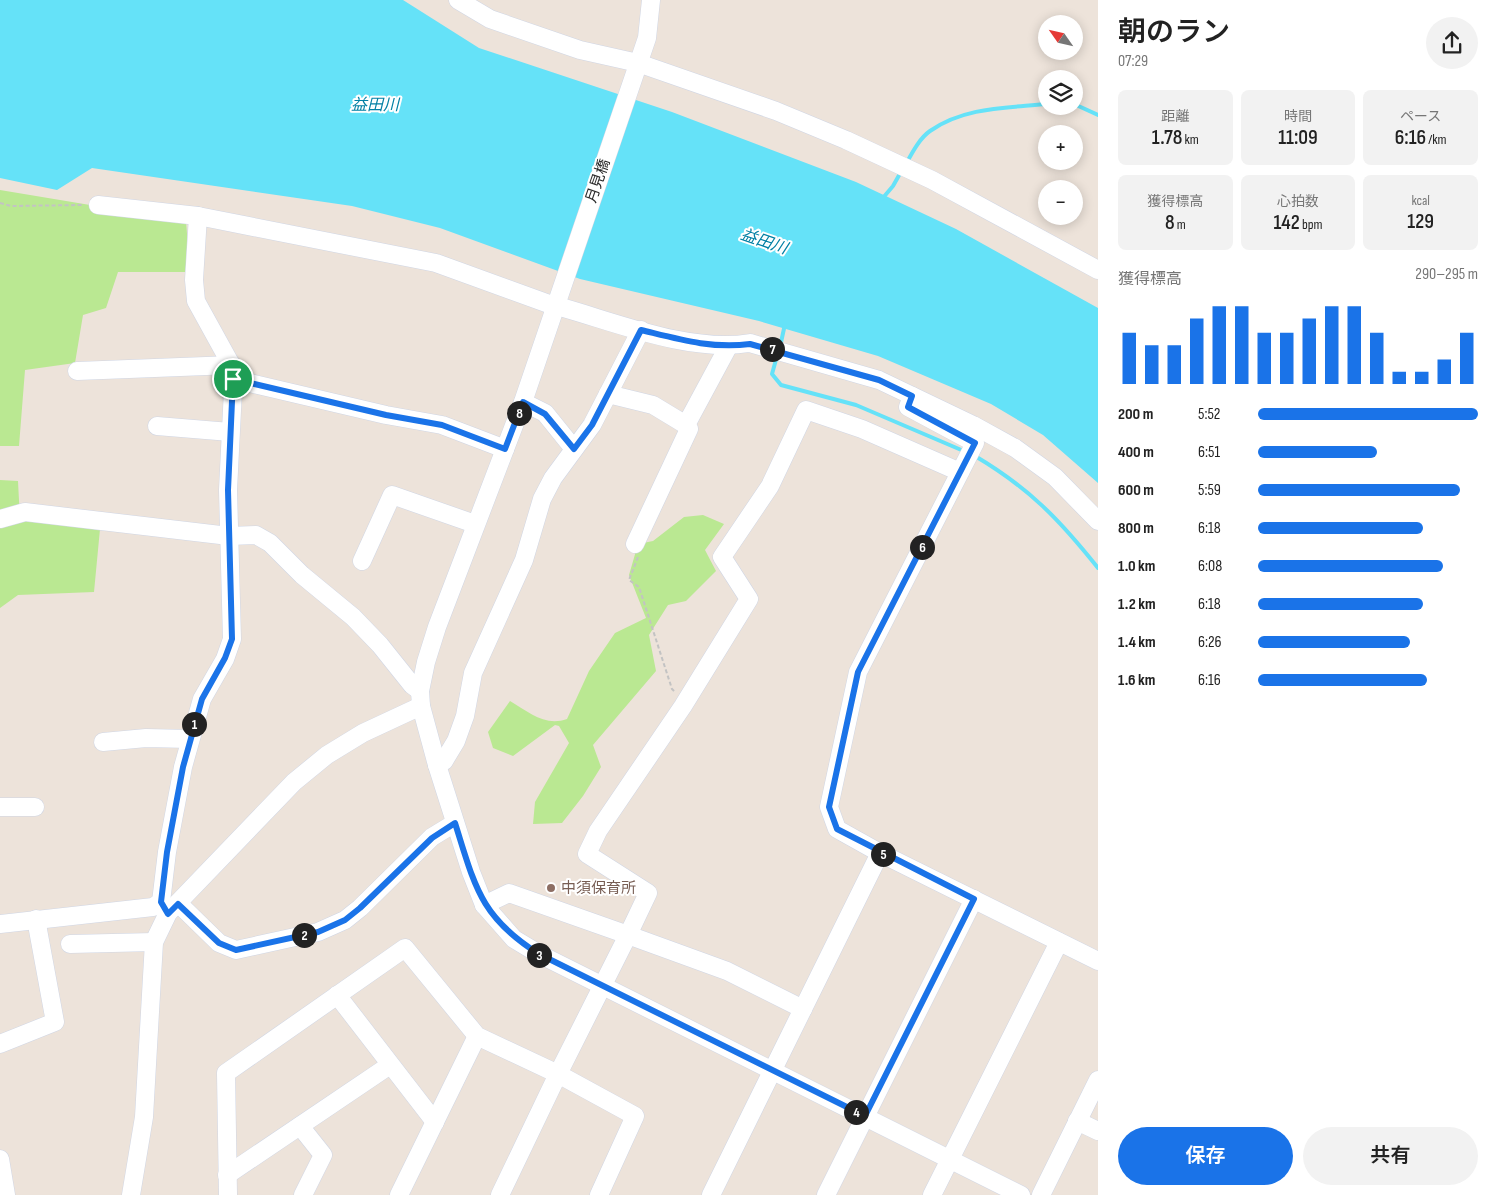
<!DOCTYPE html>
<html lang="ja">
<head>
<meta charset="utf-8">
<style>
	:root { --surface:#fff; --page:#f2f2f2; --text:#222; --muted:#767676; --accent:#1a73e8 }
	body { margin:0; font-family:"Sofia Sans Condensed","Noto Sans JP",sans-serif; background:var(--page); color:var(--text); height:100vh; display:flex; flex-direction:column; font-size:19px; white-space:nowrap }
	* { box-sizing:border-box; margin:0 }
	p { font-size:16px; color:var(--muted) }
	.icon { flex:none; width:28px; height:28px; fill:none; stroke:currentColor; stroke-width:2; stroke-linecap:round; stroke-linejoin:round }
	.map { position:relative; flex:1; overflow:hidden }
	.side { display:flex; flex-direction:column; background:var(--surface); width:400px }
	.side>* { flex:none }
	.needle { width:32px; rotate:304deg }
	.fabs { position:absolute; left:1038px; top:15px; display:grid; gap:10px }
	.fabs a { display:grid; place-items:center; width:45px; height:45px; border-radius:50%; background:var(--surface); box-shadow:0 2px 12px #0003; font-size:25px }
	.pin { position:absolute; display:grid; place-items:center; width:42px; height:42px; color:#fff; margin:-21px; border:2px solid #fff; border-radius:50%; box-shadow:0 1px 5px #0007 }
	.km { position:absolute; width:25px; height:25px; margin:-12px; border-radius:50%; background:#222; color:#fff; font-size:14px; line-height:25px; text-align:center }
	.round { display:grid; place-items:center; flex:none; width:52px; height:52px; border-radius:26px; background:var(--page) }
	.summary { display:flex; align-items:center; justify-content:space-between; height:85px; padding:0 20px }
	h1 { font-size:28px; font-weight:600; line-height:38px }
	.stats { display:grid; grid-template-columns:repeat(3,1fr); gap:8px; height:85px; padding:5px 20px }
	.stats div { display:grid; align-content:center; border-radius:8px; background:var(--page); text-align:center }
	.stats b { font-size:21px; font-weight:600 }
	.stats small { font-size:14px; font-weight:400 }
	.stats p { font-size:14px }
	.chart { height:140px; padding:10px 20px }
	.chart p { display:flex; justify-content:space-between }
	.chart svg { width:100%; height:90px; margin-top:5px; stroke:var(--accent); stroke-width:6 }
	.action { display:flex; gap:10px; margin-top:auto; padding:10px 20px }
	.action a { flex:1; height:58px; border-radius:30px; background:var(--accent); color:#fff; font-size:20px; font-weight:600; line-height:58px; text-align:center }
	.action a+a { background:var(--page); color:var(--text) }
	ul { padding:0 20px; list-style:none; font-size:16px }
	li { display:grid; grid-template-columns:80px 60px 1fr; align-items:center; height:38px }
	li i { height:12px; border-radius:6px; background:var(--accent) }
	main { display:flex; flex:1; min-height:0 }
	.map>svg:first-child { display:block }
</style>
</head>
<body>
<main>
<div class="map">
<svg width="1098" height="1195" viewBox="0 0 1098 1195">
	<rect width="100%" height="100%" fill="#ede3da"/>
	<g fill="#bae892">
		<path d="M0 190 186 221 190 272H118L106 308 83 315 75 363 25 370 19 446H0Z"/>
		<path d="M0 480 18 481 20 520 100 529 94 592 18 595 0 608Z"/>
		<path d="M703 515 724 524 705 550 716 571 686 601 668 605 649 635 656 671 593 745 601 767 583 796 562 823 533 824 535 802 569 743 559 726 555 725 513 756 493 748 488 732 510 701C529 712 545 727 567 719L589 671 615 633 646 618 629 575 638 544 653 541 684 517Z"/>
	</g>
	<path fill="#65e2f8" d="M0 0H403L479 48 672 112 856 182 956 229 1098 308V483L1043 435 991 404 878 356 759 321 580 279 440 228 352 206 92 168 57 190 0 178Z"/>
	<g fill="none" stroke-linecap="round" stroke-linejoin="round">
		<g stroke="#65e2f8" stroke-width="4">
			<path d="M1074 104 1098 115"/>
			<path d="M907 162C913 151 920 138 930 131 964 107 1007 108 1046 104"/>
			<path d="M882 199 893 186 902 170"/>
			<path d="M780 347 785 324"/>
			<path d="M777 356 772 374 781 385 856 405 966 452"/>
			<path d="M975 456C1029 488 1059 519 1098 568"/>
		</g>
		<g stroke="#d0d6e4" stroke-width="19">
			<g id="minor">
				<path d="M458 0 490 19 580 50 638 63 776 111 846 140 932 180 1098 270"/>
				<path d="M651 0 647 38 523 402 437 627 426 662 420 691 421 706 437 765 471 872 484 905 514 939 539 954 1021 1195"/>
				<path d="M98 205 198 216 436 263 549 304"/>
				<path d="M564 308C620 324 692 353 750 343L879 380 973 425 1015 448 1055 477 1098 521"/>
				<path d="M77 371 232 365"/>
				<path d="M233 379 386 415 442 425 505 449"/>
				<path d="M608 394 653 405 686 425 728 347"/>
				<path d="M523 402 545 413 574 449"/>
				<path d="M157 426 230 432"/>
				<path d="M0 519 25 512 229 536 256 535 270 543 302 575 353 617 380 645 412 685 420 691"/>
				<path d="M635 544 689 429 686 425"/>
				<path d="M362 561 392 495 475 524"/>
				<path d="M103 742 146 738 190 739"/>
				<path d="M437 765 444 761 456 741 465 716 473 673 524 560 542 499 553 478 592 425 641 330"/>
				<path d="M0 807H35"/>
				<path d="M880 853 837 829 829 807 858 672 975 443 908 407 912 396"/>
				<path d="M178 903 219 943 236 950 318 932 345 920 360 908 432 837 455 823"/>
				<path d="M484 905 509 893 628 935 648 893 587 854 598 831 683 706 749 599 722 557 770 486 806 410 862 429 960 472"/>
				<path d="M168 913 161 902 167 852 183 767 202 699 225 659 232 639 228 490 234 370 196 301 194 280 198 216"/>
				<path d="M0 924 153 907 161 902"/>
				<path d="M70 944 154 942"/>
				<path d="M337 995 435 1122"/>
				<path d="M0 1044 55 1022 36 919"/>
				<path d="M1077 1121 1098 1131"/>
				<path d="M300 1126 323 1155 303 1195"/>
				<path d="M0 1159 6 1195"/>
				<path d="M227 1175 390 1065"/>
				<path d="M131 1195 144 1117 154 942 168 913 294 782 327 755 363 733 421 706"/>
				<path d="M228 1195 226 1073 405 948 477 1036 558 1074 635 1116 599 1195"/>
				<path d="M399 1195 477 1036"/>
				<path d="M500 1195 558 1074 628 935 727 971 803 1009"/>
				<path d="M711 1195 880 853 1098 961"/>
				<path d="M826 1195 974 899"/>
				<path d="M932 1195 1059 942"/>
				<path d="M1041 1195 1098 1080"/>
			</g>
		</g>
		<g stroke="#c3c3c3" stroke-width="2" stroke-dasharray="4 2.5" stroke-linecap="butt">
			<path d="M0 203 11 206 84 205"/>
			<path d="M638 557 629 580 639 587 672 689 675 692"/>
		</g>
		<use href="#minor" stroke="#fff" stroke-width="18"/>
	</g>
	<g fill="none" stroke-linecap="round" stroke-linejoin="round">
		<g stroke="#fff" stroke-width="10">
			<path id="route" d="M641 330C678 339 711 349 750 344L879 380 912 396 908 407 975 443 858 672 829 807 837 829 974 899 865 1116 539 954C480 917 475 886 455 823L432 838 360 908 345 920 318 932 236 950 219 943 178 904 168 914 161 902 167 852 183 767 202 699 225 658 232 639 228 490 233 379 386 415 442 425 505 449 523 402 545 414 574 449 592 425Z"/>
		</g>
		<use href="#route" stroke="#1a73e8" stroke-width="6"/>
	</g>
	<circle fill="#8d6e63" stroke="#fff" stroke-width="2" cx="551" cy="888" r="5"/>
	<g text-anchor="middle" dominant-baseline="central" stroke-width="4" stroke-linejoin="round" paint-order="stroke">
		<g font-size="15" fill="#2a2a2a" stroke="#fff">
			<text transform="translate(598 181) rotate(-71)">月見橋</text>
		</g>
		<g font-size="15" fill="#785e54" stroke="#fff" text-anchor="start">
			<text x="561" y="888">中須保育所</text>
		</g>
		<g font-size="16" font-style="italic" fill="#0280a5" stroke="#fff">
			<text x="375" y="105">益田川</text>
			<text transform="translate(764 242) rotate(19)">益田川</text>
		</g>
	</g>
</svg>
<div class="fabs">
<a><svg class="needle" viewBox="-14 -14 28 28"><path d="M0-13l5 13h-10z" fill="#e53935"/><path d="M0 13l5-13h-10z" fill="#767676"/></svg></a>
<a><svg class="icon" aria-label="layers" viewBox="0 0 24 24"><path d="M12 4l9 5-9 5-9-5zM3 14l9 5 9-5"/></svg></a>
<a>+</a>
<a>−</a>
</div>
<div class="pin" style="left:233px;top:379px;background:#1e9e55"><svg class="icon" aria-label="arrive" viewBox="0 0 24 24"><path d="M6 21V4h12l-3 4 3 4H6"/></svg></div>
<b class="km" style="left:194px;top:724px">1</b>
<b class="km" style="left:304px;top:935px">2</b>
<b class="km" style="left:539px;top:955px">3</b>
<b class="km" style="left:856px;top:1112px">4</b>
<b class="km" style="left:883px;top:854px">5</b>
<b class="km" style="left:922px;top:547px">6</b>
<b class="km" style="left:772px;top:349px">7</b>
<b class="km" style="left:519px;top:413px">8</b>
</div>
<section class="side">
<div class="summary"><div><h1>朝のラン</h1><p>07:29</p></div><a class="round"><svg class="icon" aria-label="share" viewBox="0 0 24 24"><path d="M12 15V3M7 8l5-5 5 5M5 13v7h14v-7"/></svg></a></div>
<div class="stats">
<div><p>距離</p><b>1.78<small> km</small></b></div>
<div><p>時間</p><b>11:09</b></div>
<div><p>ペース</p><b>6:16<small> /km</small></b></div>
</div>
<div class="stats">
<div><p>獲得標高</p><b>8<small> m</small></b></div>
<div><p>心拍数</p><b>142<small> bpm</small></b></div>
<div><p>kcal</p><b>129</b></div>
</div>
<div class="chart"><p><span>獲得標高</span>290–295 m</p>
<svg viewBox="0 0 160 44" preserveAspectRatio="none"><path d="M5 44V19M15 44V25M25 44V25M35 44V12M45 44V6M55 44V6M65 44V19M75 44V19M85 44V12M95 44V6M105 44V6M115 44V19M125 44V38M135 44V38M145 44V32M155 44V19"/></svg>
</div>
<ul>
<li><b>200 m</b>5:52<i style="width:100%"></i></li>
<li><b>400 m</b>6:51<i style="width:54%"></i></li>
<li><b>600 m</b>5:59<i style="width:92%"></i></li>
<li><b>800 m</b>6:18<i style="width:75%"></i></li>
<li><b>1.0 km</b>6:08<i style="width:84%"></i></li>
<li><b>1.2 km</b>6:18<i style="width:75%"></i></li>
<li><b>1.4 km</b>6:26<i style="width:69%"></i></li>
<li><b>1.6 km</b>6:16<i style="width:77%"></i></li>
</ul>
<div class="action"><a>保存</a><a>共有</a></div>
</section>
</main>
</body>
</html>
